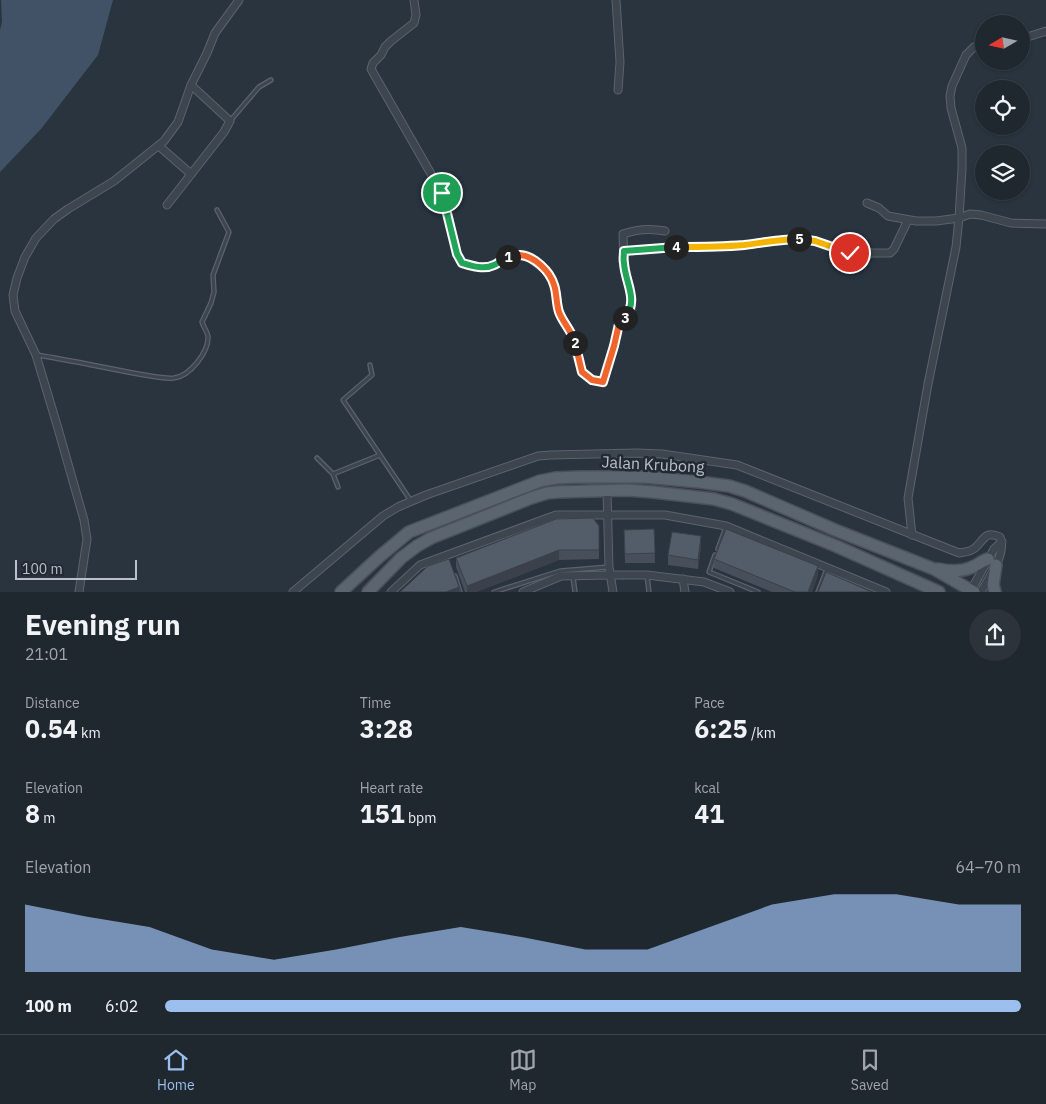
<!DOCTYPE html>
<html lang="en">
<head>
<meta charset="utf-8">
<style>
	:root { --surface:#1f272f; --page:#2c333b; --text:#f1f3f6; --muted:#a1a5aa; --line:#3c444b; --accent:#9bbfee }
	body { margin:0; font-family:"IBM Plex Sans",sans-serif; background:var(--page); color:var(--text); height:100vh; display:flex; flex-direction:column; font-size:19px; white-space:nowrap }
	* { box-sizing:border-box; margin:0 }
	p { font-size:16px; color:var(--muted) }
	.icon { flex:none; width:28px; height:28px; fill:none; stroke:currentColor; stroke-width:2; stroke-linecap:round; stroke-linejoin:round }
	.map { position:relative; height:592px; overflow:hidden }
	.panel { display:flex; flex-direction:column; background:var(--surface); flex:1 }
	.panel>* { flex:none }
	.needle { width:32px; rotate:261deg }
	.controls { position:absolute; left:975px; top:15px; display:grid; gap:10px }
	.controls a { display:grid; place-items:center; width:55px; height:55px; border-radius:50%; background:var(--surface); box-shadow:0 1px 4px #0004,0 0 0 1px var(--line); font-size:25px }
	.scale { position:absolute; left:15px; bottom:12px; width:122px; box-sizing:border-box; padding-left:5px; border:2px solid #bac1ca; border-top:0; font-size:14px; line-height:18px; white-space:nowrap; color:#bac1ca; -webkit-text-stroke:4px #222a34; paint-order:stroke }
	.pin { position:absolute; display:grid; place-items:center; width:42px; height:42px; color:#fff; margin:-21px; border:2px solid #fff; border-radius:50%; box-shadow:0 1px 5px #0007 }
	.km { position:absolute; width:25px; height:25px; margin:-12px; border-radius:50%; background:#222; color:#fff; font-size:14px; line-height:25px; text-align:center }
	.round { display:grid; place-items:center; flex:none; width:52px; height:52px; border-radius:26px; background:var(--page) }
	.headline { display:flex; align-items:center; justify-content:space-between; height:85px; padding:0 25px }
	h1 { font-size:28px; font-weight:800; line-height:38px }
	.metrics { display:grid; grid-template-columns:repeat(3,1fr); gap:8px; height:85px; padding:5px 25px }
	.metrics div { display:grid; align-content:center }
	.metrics b { font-size:25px; font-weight:800 }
	.metrics small { font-size:14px; font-weight:400 }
	.metrics p { font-size:14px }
	.chart { height:140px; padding:10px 25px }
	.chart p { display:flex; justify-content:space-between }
	.chart svg { width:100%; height:90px; margin-top:5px; fill:var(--accent); opacity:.7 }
	ul { padding:0 25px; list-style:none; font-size:16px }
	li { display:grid; grid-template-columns:80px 60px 1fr; align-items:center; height:38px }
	li i { height:12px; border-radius:6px; background:var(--accent) }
	.tab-bar { display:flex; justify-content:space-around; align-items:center; height:70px; border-top:1px solid var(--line); background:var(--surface); font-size:14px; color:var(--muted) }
	.tab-bar a { display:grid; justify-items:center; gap:2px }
	.tab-bar .current { color:var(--accent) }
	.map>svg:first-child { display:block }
</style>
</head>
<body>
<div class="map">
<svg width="1046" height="592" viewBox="0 0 1046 592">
	<rect width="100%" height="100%" fill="#29343f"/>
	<path fill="#415266" d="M1 0H113L98 55 41 129 0 172V30L2 22Z"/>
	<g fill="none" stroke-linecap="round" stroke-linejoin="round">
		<g stroke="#5b636d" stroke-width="5.5">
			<g id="service">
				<path d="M230 121 259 87 271 80"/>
				<path d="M36 355C71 360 105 368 139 374 150 376 162 379 174 378 190 376 209 352 208 336 207 331 203 326 202 322L211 303 214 292 213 275 229 232 217 210"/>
				<path d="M370 365 372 375 343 400 411 501"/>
				<path d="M317 458 333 474 338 487"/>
				<path d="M333 474 380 455"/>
				<path d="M718 549 726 527"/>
				<path d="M715 555 709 572 758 592"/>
				<path d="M647 575 649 592"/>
				<path d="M455 576 460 592"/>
				<path d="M573 577 575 592"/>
				<path d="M494 592 560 571 608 567"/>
				<path d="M818 592 827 569"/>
			</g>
		</g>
		<g stroke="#5b636d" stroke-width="9">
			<g id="minor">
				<path d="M414 0 416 15 414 23 391 41 385 47 381 55 373 63 371 69 442 193 447 210 457 254 462 263 474 267H487L496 265 505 257 520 255 528 257 538 264 549 273 554 283 559 311 564 322 573 336 577 356 582 371 592 380 603 383 614 346 619 324 631 310 632 300 624 263 623 234C637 229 650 228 665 231"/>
				<path d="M616 0 620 62 618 90"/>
				<path d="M1021 39 1046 31"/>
				<path d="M159 146 191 174"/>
				<path d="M867 203 879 208 888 216 916 221H936L959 218 970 214 981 215 1011 223 1046 224"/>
				<path d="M167 205 224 132 230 121 191 85"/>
				<path d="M624 251 645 250 675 247H713L744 245 783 240 797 239 815 241 850 253H890L894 249 908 220"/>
				<path d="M607 491 609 567 613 592"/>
				<path d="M912 535 908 498 928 384 956 247 959 218 962 169V148L951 108 950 96 952 86 966 55 974 47 984 43"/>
				<path d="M683 579 685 592"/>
				<path d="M79 592 87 539 84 520 57 425 36 355 15 311 13 295 17 278 25 257 36 238 54 219 68 209 114 181 164 141 178 122 191 85 207 53 215 33 239 0"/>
				<path d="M293 592 383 516 398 507 426 495 538 456 551 455 636 453 662 454 737 465 959 553C965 552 970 552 975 548 984 540 985 530 1000 537 1007 553 989 577 981 592"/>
				<path d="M391 592 420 565 556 515H665L726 526 886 592"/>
				<path d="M523 592 561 576 610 575H647L704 582 730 592"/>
				<path d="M970 592 994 549 1002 542"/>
			</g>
		</g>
		<g stroke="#4a515b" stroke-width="14">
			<g id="primary">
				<path d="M938 569C948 571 960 572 970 568 976 566 982 561 988 559"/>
				<path d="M341 592 379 557 409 532 540 481 555 478 579 477H645L699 482 729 486 745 491 835 530 934 569 974 592"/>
				<path d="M368 592 401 558 417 546 431 538 531 498 547 493 557 492 627 490 653 492 714 499 732 504 836 546 939 592"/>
				<path d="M995 592 993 585 996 565"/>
			</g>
		</g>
		<use href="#service" stroke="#3d454f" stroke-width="3"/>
		<use href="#minor" stroke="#3d454f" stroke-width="7"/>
		<use href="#primary" stroke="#5b656f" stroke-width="11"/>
	</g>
	<g fill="#47505a">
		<path d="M599 526V559L559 560 476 592H465L456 567V558Z"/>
		<path d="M654 529 655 563H625L624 530Z"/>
		<path d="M701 546 698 569 668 565V555Z"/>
		<path d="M714 559 818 575 812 592H772L714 568Z"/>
	</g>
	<g fill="#3a414a">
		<path d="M701 536V546L698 569V560Z"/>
		<path d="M559 550V560L476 592H467V586Z"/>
		<path d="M818 566V575L812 592H808Z"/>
		<path d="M459 587V592H446Z"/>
	</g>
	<g fill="#535d69" stroke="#3a414a">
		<path d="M593 518 599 526V550H559L467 586 456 558 556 519Z"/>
		<path d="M654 529 655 553 625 554 624 530Z"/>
		<path d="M726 529 818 566 808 592H795L714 559Z"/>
		<path d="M672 532 701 536 698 560 668 555Z"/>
		<path d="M449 559 459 587 446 592H400L428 566Z"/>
		<path d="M826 572 872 592H818Z"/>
	</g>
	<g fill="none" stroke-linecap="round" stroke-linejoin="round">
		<g stroke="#fff" stroke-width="10">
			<path id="split-1" d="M442 193 457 254 462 263C472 266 484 270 494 265 500 263 502 258 508 257"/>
		</g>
		<g stroke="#fff" stroke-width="10">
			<path id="split-2" d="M508 257C512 256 516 255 520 255 534 256 550 271 554 285 557 293 556 303 559 312 563 323 572 331 575 343"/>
		</g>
		<g stroke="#fff" stroke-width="10">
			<path id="split-3" d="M575 343 582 372 592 380 603 382 614 346 619 324 625 318"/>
		</g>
		<g stroke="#fff" stroke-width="10">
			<path id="split-4" d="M625 318C639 299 625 283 624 263 623 259 624 255 624 251L676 247"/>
		</g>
		<g stroke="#fff" stroke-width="10">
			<path id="split-5" d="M676 247C699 247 721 247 744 245 762 243 780 239 799 239"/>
		</g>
		<g stroke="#fff" stroke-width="10">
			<path id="split-6" d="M799 239 815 241 850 253"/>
		</g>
		<use href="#split-1" stroke="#22a559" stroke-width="6"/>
		<use href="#split-2" stroke="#f0652b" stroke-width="6"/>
		<use href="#split-3" stroke="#f0652b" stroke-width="6"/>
		<use href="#split-4" stroke="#22a559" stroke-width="6"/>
		<use href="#split-5" stroke="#f5b400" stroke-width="6"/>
		<use href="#split-6" stroke="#f5b400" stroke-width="6"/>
	</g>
	<g text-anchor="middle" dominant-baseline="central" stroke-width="5" stroke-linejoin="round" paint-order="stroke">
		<g font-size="16" fill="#bac1ca" stroke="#222a34">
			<text transform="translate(653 464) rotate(3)">Jalan Krubong</text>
		</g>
	</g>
</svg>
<div class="controls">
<a><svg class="needle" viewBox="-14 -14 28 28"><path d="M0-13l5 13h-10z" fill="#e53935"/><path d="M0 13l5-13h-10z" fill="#a1a5aa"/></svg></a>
<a><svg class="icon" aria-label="locate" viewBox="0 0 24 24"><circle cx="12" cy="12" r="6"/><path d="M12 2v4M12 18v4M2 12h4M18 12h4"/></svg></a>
<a><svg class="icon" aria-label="layers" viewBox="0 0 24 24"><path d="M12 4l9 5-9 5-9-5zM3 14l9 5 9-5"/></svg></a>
</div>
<div class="scale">100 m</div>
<div class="pin" style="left:442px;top:193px;background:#1e9e55"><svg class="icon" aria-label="arrive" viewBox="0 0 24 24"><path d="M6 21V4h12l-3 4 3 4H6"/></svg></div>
<div class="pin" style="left:850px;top:253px;background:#d93025"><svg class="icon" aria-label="check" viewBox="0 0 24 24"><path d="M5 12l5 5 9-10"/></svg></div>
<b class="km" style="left:508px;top:257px">1</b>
<b class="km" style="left:575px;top:343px">2</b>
<b class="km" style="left:625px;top:318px">3</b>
<b class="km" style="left:676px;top:247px">4</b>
<b class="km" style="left:799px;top:239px">5</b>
</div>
<section class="panel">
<div class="headline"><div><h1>Evening run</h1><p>21:01</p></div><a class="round"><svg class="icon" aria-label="share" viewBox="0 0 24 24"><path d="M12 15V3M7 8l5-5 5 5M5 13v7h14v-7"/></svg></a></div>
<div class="metrics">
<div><p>Distance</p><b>0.54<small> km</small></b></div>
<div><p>Time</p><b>3:28</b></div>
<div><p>Pace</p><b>6:25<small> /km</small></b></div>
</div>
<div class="metrics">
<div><p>Elevation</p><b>8<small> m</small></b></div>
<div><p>Heart rate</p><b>151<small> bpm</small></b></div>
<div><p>kcal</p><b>41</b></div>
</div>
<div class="chart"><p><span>Elevation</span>64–70 m</p>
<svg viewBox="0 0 160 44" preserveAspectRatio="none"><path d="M0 44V11L10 17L20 22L30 33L40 38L50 33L60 27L70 22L80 27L90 33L100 33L110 22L120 11L130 6L140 6L150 11L160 11V44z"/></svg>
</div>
<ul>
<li><b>100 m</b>6:02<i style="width:100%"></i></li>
</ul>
</section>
<nav class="tab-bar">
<a class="current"><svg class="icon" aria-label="home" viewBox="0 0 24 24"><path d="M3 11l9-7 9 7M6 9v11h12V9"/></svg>Home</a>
<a><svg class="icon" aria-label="map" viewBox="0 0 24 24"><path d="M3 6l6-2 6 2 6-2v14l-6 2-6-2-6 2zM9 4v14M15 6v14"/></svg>Map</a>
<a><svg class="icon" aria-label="saved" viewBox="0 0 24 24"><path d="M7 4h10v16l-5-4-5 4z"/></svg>Saved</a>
</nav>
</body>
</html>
